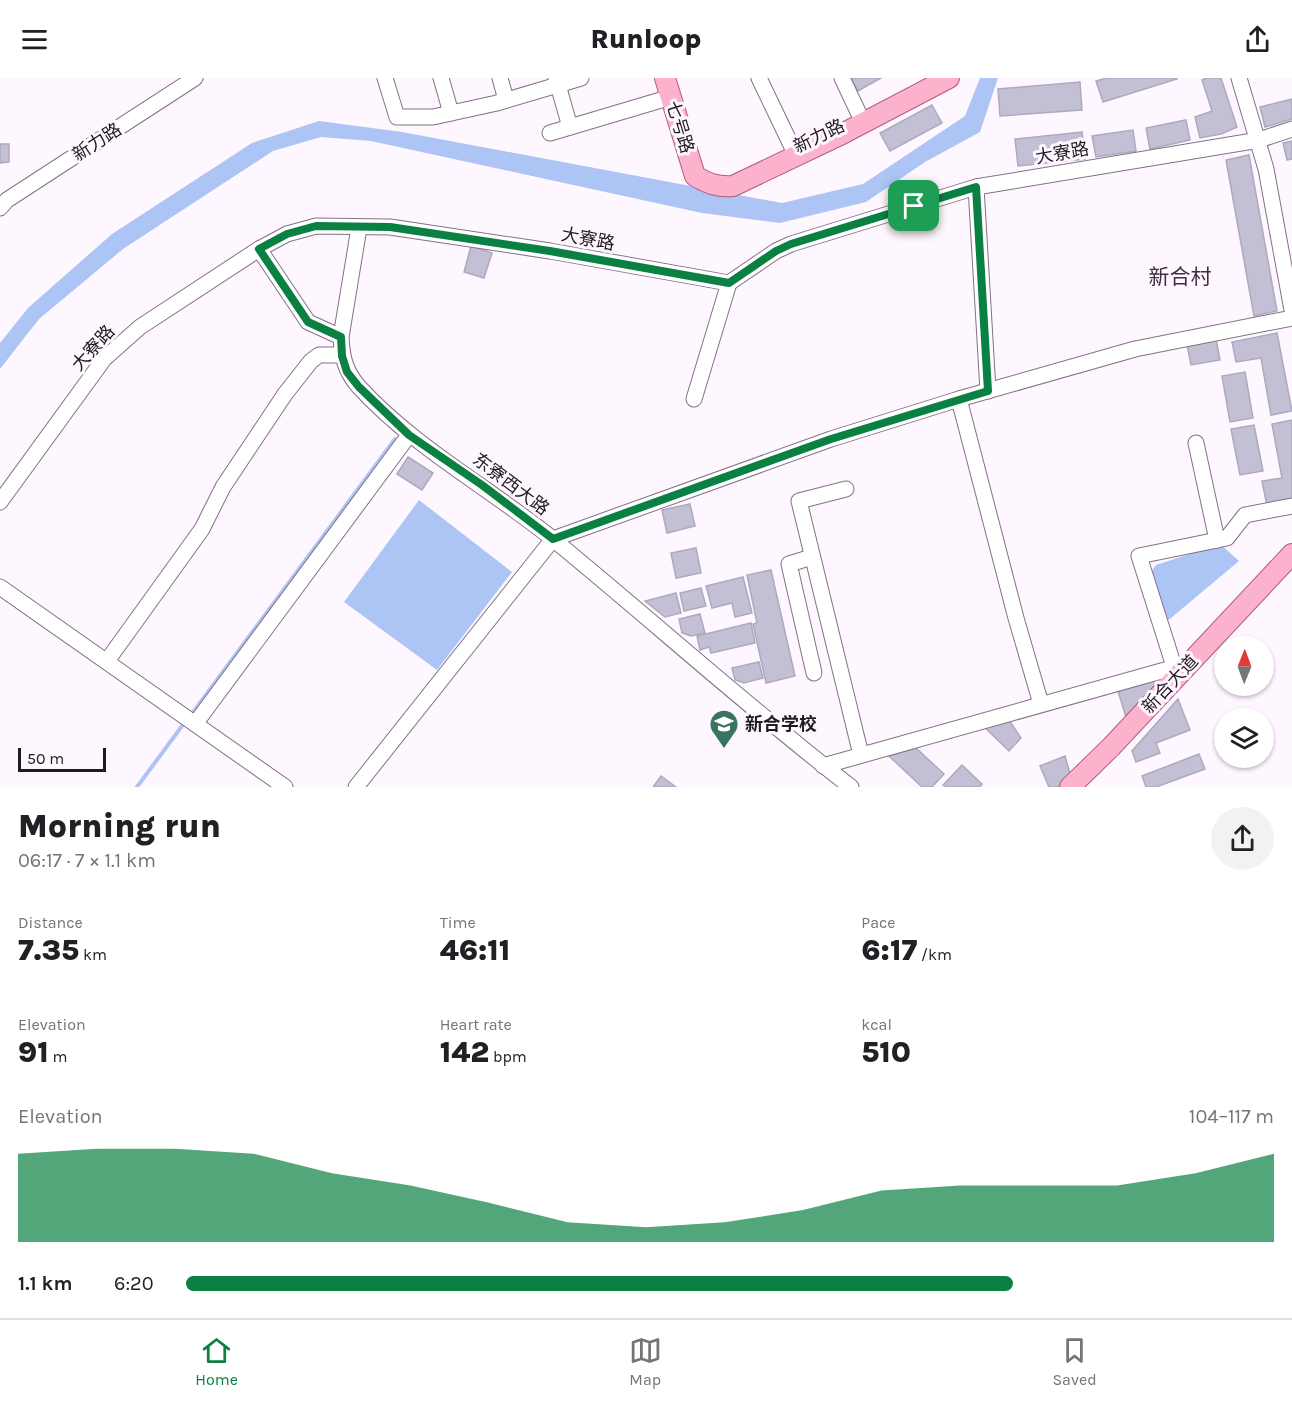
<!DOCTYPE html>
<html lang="en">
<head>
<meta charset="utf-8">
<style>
	:root { --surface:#fff; --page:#f2f2f2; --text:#202124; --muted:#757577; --line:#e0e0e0; --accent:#0b8043 }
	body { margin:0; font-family:Karla,"Noto Sans SC",sans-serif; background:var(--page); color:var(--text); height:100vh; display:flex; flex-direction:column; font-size:22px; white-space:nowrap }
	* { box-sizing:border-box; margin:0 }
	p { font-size:20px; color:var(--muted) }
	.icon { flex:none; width:33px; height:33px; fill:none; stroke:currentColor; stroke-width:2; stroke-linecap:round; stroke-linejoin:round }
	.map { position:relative; height:709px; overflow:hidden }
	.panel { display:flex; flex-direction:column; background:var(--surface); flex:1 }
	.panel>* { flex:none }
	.needle { width:39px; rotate:1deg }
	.controls { position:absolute; left:1214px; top:558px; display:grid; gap:12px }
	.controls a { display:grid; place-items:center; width:60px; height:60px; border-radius:50%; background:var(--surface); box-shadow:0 2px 4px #0004; font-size:30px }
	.scale { position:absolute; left:18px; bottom:15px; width:88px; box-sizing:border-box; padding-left:6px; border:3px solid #211b21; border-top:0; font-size:16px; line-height:21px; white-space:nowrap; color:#211b21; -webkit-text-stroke:4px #fff7ff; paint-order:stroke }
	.pin { position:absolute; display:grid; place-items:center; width:51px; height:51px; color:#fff; margin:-26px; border-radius:12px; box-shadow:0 3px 9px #0006 }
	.round { display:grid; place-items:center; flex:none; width:63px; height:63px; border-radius:32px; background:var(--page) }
	.summary { display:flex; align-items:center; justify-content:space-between; height:102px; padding:0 18px }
	h1 { font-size:33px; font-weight:800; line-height:45px }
	.stats { display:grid; grid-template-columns:repeat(3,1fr); gap:9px; height:102px; padding:6px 18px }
	.stats div { display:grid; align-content:center }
	.stats b { font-size:30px; font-weight:800 }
	.stats small { font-size:16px; font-weight:400 }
	.stats p { font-size:16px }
	.chart { height:168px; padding:12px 18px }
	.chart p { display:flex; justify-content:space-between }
	.chart svg { width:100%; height:108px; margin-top:6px; fill:var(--accent); opacity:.7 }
	ul { padding:0 18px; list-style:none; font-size:20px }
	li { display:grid; grid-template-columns:96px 72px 1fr; align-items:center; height:45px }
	li i { height:15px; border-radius:8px; background:var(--accent) }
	header { display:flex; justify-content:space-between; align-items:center; height:78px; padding:0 18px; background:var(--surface); font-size:27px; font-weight:800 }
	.dock { display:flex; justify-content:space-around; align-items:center; height:84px; border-top:2px solid var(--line); background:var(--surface); font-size:16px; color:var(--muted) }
	.dock a { display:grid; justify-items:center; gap:3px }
	.dock .current { color:var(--accent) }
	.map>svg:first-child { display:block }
</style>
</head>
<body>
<header><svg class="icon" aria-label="menu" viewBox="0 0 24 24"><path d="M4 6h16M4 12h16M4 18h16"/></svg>Runloop<svg class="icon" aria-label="share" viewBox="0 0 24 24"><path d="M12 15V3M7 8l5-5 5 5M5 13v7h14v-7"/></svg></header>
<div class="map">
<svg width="1292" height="709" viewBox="0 0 1292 709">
	<rect width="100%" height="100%" fill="#fff7ff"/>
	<g fill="#acc5f5">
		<path d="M980 0H998L980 54 925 84 866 124 780 145 702 135 371 63 321 59 273 73 123 171 39 241 0 291V265L28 230 112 156 252 65 319 43 402 54 782 125 863 106 965 38Z"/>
		<path d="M419 422 512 494 437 592 344 524Z"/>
		<path d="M1220 466 1239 483 1165 545 1149 496 1156 487Z"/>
	</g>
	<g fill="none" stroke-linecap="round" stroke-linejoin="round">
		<g stroke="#acc5f5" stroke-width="4">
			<path d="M194 633 395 361"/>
			<path d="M137 709 182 648"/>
		</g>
	</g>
	<g fill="#c3bfd5" stroke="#ada9be" stroke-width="1.5">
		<path d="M851 0H881L858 13Z"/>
		<path d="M1107 0H1177V1L1103 24 1096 3Z"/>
		<path d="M1206 0H1221L1237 49 1221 56 1200 60 1195 39 1212 33 1202 2Z"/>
		<path d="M1080 4 1082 32 1000 38 998 11Z"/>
		<path d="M1292 21V41L1265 49 1260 29Z"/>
		<path d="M932 27 942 45 890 73 880 55Z"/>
		<path d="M1186 42 1190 62 1150 71 1146 50Z"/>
		<path d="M1133 52 1136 73 1096 79 1092 58Z"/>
		<path d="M1082 54 1085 81 1018 88 1015 61Z"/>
		<path d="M1292 63V81L1287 82 1283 65Z"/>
		<path d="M0 66H9V84L0 85Z"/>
		<path d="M1249 77 1277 233 1254 238 1226 82Z"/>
		<path d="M471 168 492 175 484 200 464 194Z"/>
		<path d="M1277 255 1292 333 1271 337 1261 280 1236 284 1232 264Z"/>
		<path d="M1216 261 1220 282 1191 287 1187 267Z"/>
		<path d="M1245 294 1253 340 1230 344 1222 298Z"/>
		<path d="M1292 342V424L1267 428 1262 403 1282 400 1272 346Z"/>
		<path d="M1254 347 1263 393 1240 397 1231 351Z"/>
		<path d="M408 379 433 395 422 412 397 396Z"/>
		<path d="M690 426 695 448 667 455 662 432Z"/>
		<path d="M696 470 701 495 676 500 671 475Z"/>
		<path d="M771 492 795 598 766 605 753 546 757 545 747 497Z"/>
		<path d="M743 499 752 535 735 539 732 525 712 530 706 508Z"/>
		<path d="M701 510 706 528 684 533 680 515Z"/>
		<path d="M676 515 681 535 665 539 645 523Z"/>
		<path d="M700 536 705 555 691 558 682 555 679 541Z"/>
		<path d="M751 545 755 565 711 575 709 569 700 572 697 558Z"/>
		<path d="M759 584 763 600 744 605 735 602 732 590Z"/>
		<path d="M1160 594 1162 602 1126 639 1116 607Z"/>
		<path d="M1178 621 1190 652 1156 665 1160 675 1136 684 1132 673Z"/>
		<path d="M1007 639 1021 660 1009 673 981 646Z"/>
		<path d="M916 670 944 696 932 709H922L889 678Z"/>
		<path d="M1199 676 1205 691 1156 709H1146L1142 698Z"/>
		<path d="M1065 678 1071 699 1059 709H1049L1040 688Z"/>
		<path d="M962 687 982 706 980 709H946L943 707Z"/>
		<path d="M661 698 676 709H653Z"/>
	</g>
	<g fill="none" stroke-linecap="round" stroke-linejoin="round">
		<g stroke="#827282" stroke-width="17">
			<g id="minor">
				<path d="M385 0 397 39H433L497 25 581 0"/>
				<path d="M441 0 451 35"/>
				<path d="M500 0 506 22"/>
				<path d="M556 0 570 49"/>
				<path d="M759 0 793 71"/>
				<path d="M842 0 860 38"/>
				<path d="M1239 0 1266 91 1292 232"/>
				<path d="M550 55 671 19"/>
				<path d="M976 109 988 313"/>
				<path d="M0 130 7 122 195 0"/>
				<path d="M359 150 341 259C342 279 345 293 359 309 415 370 490 410 554 462 654 544 749 630 851 709"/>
				<path d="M259 171 308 244 341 259"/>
				<path d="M694 321 729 205"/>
				<path d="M959 321 1135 271 1292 240"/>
				<path d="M1196 365 1217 462"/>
				<path d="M846 411 799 423 861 677"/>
				<path d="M0 424 104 281 140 249 259 171 287 156 316 148 390 149 550 173 729 205 776 173 791 166 976 109 1259 62 1292 51"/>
				<path d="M812 479 789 486 814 595"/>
				<path d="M0 509 285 709"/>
				<path d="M107 583 202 451 223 409 285 316 311 283 319 277H342"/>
				<path d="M1177 598 1139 478 1227 460 1245 437 1292 428"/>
				<path d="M195 646 409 357"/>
				<path d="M823 688 1190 585"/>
				<path d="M356 709 553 461 831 361 959 321 1016 540 1041 626"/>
			</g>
		</g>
		<g stroke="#ae5c7b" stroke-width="22">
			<g id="major">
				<path d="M665 0 695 98C709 106 717 109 733 108L842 56 949 0"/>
				<path d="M1070 709 1111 669 1292 476"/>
			</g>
		</g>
		<use href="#minor" stroke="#fff" stroke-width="15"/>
		<use href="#major" stroke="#fcb2cd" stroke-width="20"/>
	</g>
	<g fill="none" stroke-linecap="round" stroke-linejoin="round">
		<g stroke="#fff" stroke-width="12">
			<path id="route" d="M976 109 988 313 831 361 553 461 482 407 409 357 359 309 347 294 342 278 341 259 308 244 259 171 287 156 316 148 390 149 550 173 729 205 776 173 791 166Z"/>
		</g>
		<use href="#route" stroke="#0b8043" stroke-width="8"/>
	</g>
	<defs>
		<g id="school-pin" transform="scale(1.5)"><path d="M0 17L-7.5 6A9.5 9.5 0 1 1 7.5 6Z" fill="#38745f" stroke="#fff7ff"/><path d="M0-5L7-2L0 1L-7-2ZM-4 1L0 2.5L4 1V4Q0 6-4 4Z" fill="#fff"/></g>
	</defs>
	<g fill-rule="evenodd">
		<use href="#school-pin" x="724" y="646"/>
	</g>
	<g text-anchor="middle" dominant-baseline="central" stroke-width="6" stroke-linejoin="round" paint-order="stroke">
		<g font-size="18" fill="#211b21" stroke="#fff7ff">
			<text transform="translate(680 49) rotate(73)">七号路</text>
			<text transform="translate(819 58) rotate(-26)">新力路</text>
			<text transform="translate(97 64) rotate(-33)">新力路</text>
			<text transform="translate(1062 75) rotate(-10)">大寮路</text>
			<text transform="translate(588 161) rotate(11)">大寮路</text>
			<text transform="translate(93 270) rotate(-48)">大寮路</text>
			<text transform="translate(511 406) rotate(37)">东寮西大路</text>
			<text transform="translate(1170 606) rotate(-47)">新合大道</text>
		</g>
		<g font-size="18" font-weight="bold" fill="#211b21" stroke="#fff7ff" text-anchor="start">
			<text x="745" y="646">新合学校</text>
		</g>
		<g font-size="21" fill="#3d2f3d" stroke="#fff7ff">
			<text x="1180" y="199">新合村</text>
		</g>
	</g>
</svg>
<div class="controls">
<a><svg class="needle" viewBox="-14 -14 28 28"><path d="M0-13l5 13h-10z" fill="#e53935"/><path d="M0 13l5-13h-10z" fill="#757577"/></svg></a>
<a><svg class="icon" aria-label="layers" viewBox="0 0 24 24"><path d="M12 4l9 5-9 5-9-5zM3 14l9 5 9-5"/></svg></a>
</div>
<div class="scale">50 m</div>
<div class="pin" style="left:914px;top:128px;background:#1e9e55"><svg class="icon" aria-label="arrive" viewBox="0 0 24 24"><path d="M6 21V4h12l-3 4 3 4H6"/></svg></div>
</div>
<section class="panel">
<div class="summary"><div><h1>Morning run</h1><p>06:17 · 7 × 1.1 km</p></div><a class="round"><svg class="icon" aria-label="share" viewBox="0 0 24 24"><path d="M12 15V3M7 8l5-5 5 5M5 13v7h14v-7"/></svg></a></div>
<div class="stats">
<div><p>Distance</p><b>7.35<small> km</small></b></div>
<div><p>Time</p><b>46:11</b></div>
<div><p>Pace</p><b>6:17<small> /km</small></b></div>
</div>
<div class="stats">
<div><p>Elevation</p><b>91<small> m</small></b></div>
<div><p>Heart rate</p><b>142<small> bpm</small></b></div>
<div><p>kcal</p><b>510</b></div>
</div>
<div class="chart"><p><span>Elevation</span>104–117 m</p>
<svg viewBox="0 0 160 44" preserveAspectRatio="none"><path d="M0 44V8L10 6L20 6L30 8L40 16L50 21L60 28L70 36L80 38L90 36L100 31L110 23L120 21L130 21L140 21L150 16L160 8V44z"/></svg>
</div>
<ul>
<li><b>1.1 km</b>6:20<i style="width:76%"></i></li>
</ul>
</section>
<nav class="dock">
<a class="current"><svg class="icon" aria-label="home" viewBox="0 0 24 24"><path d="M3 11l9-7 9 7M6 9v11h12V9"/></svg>Home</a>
<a><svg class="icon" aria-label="map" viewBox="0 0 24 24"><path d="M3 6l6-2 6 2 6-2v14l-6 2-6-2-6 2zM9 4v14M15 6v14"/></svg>Map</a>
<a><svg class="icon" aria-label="saved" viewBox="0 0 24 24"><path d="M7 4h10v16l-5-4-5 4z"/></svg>Saved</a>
</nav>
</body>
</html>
